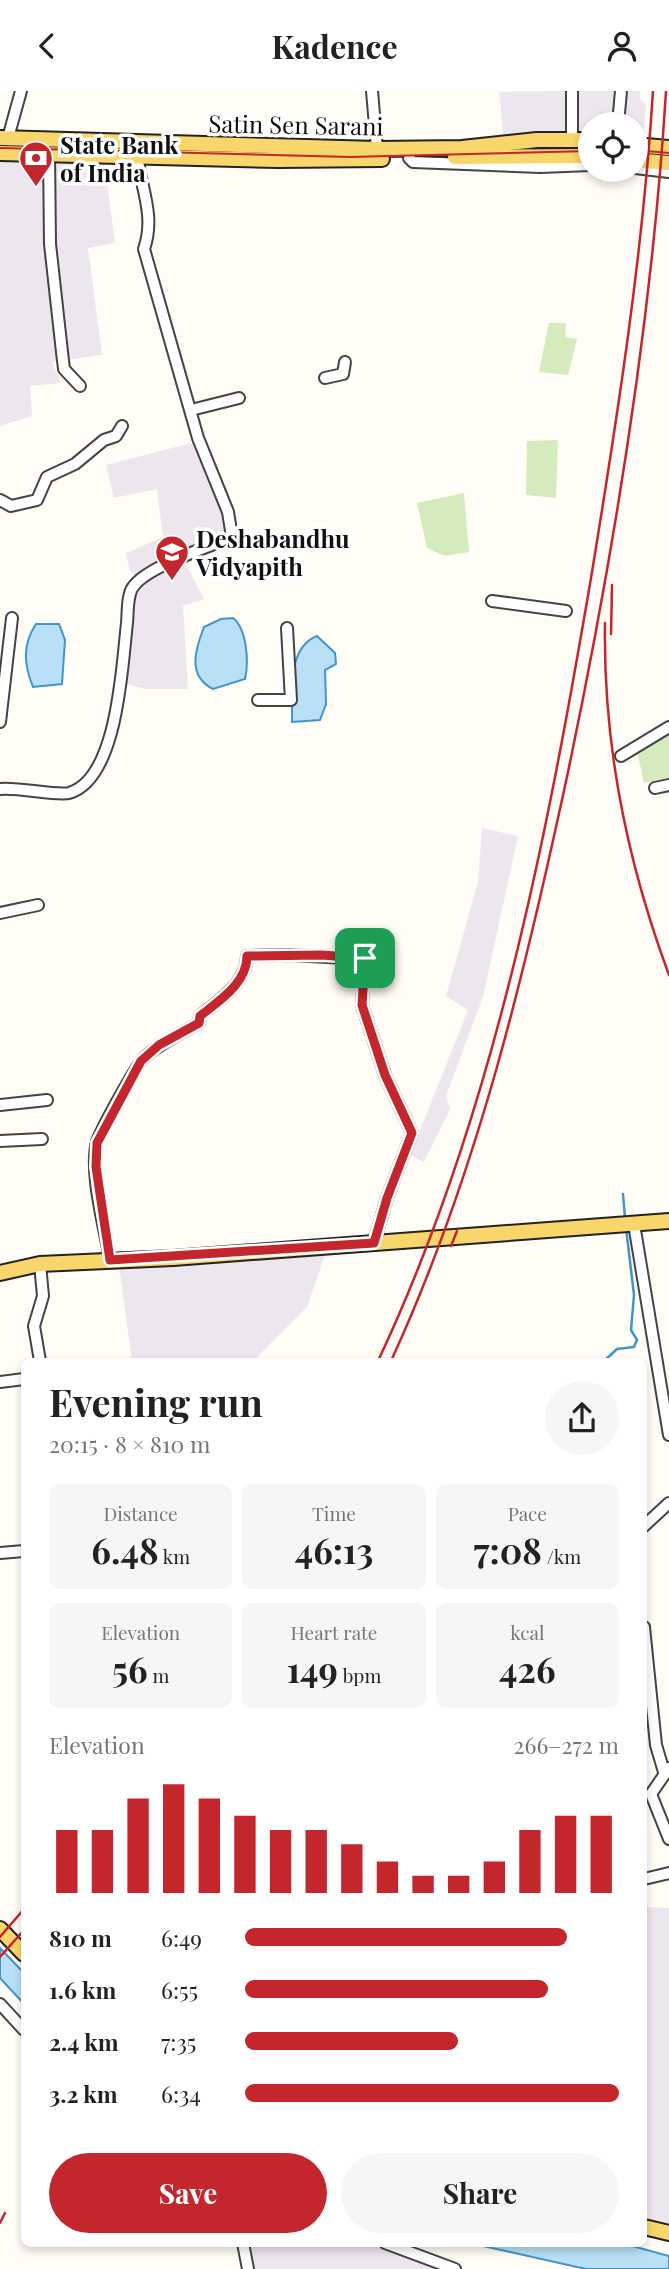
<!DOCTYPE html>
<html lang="en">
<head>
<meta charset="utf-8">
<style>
	:root { --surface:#fff; --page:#f6f6f6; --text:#222; --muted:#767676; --accent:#c4262e }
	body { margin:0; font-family:"Playfair Display",serif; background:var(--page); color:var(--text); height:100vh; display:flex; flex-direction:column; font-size:26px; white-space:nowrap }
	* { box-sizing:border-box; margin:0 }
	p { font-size:23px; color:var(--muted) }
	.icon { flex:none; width:38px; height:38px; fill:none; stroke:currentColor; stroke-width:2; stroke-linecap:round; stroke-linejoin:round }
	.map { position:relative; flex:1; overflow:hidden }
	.sheet { position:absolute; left:21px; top:1267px; width:626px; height:889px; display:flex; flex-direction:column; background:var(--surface); border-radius:10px; box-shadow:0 4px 10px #0003 }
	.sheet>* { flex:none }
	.controls { position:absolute; left:578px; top:21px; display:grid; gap:14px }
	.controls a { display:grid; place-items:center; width:70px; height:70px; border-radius:50%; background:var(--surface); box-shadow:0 4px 10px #0003; font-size:35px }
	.pin { position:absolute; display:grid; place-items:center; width:60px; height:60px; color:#fff; margin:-30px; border-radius:14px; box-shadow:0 4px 10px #0006 }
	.round { display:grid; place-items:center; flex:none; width:74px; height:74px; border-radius:37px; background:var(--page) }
	.headline { display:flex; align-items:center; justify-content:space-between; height:119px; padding:0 28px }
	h1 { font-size:38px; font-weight:700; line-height:52px }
	.metrics { display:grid; grid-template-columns:repeat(3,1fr); gap:10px; height:119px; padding:7px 28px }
	.metrics div { display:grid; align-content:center; border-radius:10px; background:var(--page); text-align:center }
	.metrics b { font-size:35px; font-weight:700 }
	.metrics small { font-size:19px; font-weight:400 }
	.metrics p { font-size:19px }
	.chart { height:196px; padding:14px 28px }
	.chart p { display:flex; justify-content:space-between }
	.chart svg { width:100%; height:126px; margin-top:7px; stroke:var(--accent); stroke-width:6 }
	.primary-button { display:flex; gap:14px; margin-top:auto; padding:14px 28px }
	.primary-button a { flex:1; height:80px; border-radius:42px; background:var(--accent); color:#fff; font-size:28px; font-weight:700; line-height:80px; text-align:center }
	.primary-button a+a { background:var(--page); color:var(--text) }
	ul { padding:0 28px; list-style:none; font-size:23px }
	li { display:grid; grid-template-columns:112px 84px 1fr; align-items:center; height:52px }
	li i { height:18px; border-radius:9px; background:var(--accent) }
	header { display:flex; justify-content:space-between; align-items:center; height:91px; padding:0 28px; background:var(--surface); font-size:32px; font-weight:700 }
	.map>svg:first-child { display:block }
</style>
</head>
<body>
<header><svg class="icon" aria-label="back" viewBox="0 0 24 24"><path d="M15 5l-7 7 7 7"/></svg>Kadence<svg class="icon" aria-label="person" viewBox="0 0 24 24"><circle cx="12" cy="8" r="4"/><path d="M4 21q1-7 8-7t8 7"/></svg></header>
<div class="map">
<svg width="669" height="2178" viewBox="0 0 669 2178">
	<rect width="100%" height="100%" fill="#fffdf5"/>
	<g fill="#eee6ef">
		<path d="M570 0 569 45 504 49 499 1H482Z"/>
		<path d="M574 0H640V8L646 14 643 46H635V33H590V45H574Z"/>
		<path d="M0 69H104L115 152 88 157 102 264 52 271 61 292 30 295 32 325 0 335Z"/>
		<path d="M195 351 227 434 221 448 146 475 135 484 130 480 126 462 163 446 157 398 114 407 106 374Z"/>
		<path d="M184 470 204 508 183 515 188 598H146L123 592 135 499 145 486Z"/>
		<path d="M482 737 518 745 483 906 446 1005 450 1018 424 1071 410 1064 468 919 446 905 478 791Z"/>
		<path d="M326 1161 307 1216 253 1270H132L119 1175Z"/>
		<path d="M644 1816 669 1817V2136L644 2129Z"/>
		<path d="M244 2153H369L440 2178H246Z"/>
	</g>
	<g fill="#d5ebbd">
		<path d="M549 232H566L565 246 577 248 568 284 539 281Z"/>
		<path d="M558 349 556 407 526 404 527 350Z"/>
		<path d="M464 402 469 461 445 465 427 457 417 412Z"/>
		<path d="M669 640V687L644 692 637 660Z"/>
	</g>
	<g fill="#b9e0f7" stroke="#3f96cf" stroke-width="2">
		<path d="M233 527C247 538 249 571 245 588L213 598C187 585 195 559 204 536L221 528Z"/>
		<path d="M36 533H59L65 549 62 593 33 596C24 574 22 554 36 533Z"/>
		<path d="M317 545 335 562 336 573 325 579 326 613 320 629 292 631C293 604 286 557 317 545Z"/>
		<path d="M0 1857 24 1882V1913L0 1887Z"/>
		<path d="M474 2153H625L669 2165V2178H586Z"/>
	</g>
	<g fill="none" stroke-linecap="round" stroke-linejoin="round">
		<g stroke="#3f96cf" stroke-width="2.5">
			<path d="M623 1103 625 1127"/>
			<path d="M604 1270 617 1258 634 1256 637 1249 631 1239 634 1204 626 1137"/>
		</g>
		<g stroke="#444" stroke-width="14">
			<g id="minor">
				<path d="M372 0 377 58"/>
				<path d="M572 0V48"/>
				<path d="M618 33 621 0"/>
				<path d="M8 47 21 0"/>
				<path d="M49 62 50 153 62 261 64 278 80 295"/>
				<path d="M409 67 413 71 540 76 590 74"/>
				<path d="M635 77 669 81"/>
				<path d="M325 287 343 283 345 271"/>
				<path d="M191 319 239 307"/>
				<path d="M0 409 11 415 37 409 47 386 75 373 104 349 116 345 122 335"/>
				<path d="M492 510 566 520"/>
				<path d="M258 609H291L287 537"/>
				<path d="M0 631 12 527"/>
				<path d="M621 665 669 636"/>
				<path d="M655 697 669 694"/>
				<path d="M0 698C18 696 57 705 69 702 118 688 122 574 127 532 128 521 127 504 133 496 146 476 208 456 232 446L228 421 198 347 144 158C157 121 137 90 136 52"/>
				<path d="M0 822 38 814"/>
				<path d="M0 1014 47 1009"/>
				<path d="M0 1050 42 1048"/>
				<path d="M634 1133 669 1344"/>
				<path d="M110 1169C105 1137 89 1082 97 1051 100 1040 137 973 144 967 160 952 180 943 199 932L200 925C219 909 247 892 247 865L290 864 365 868 362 914 385 984 412 1042 387 1107 374 1152"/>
				<path d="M40 1270 34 1235 43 1205 40 1173"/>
				<path d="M0 1291 24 1288"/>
				<path d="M644 1435 669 1412"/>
				<path d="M0 1462 24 1460"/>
				<path d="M644 1536 656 1654 664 1681"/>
				<path d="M669 1677 651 1703 669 1748"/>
				<path d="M644 1788 669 1782"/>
				<path d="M0 1913 24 1939"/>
				<path d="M243 2152 248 2178"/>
				<path d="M385 2152 455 2178"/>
			</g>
		</g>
		<g stroke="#222" stroke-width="18">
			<g id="major">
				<path d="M0 47 377 58 462 57 537 49H590"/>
				<path d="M635 54 669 57"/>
				<path d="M0 62 278 69 382 68"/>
				<path d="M455 66 590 65"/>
				<path d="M635 69 669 72"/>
				<path d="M0 1182 40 1173 173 1167 669 1130"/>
				<path d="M0 1838 24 1863"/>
				<path d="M644 2136 669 2142"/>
			</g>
		</g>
		<use href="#minor" stroke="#fff" stroke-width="10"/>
		<use href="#major" stroke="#f9d66b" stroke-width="14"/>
		<g stroke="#c4262e" stroke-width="2">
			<path d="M0 57 350 66 590 60"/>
			<path d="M635 59 669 62"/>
		</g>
		<g stroke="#c4262e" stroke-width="2.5">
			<path d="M605 532C603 652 627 771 669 884"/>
			<path d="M611 543 612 494"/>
			<path d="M451 1155 457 1140"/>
			<path d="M378 1270C493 1026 547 747 592 481 618 322 643 161 653 0"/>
			<path d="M391 1270C477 1083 525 882 568 681 615 457 652 229 666 0"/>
			<path d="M0 1846 24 1818"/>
			<path d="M0 1866 24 1839"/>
			<path d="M0 2132 5 2122"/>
		</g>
	</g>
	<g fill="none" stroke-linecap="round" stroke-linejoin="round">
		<g stroke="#fff" stroke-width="14">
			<path id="route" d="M321 864 365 867 362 914 385 984 412 1042 387 1107 374 1152 110 1169 96 1076 97 1052 141 970 159 954 199 932 200 925C220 909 247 892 247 865Z"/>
		</g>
		<use href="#route" stroke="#c4262e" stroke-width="9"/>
	</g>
	<defs>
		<g id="bank-pin" transform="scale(1.75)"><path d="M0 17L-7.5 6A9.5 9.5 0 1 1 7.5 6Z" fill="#c4262e" stroke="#fff"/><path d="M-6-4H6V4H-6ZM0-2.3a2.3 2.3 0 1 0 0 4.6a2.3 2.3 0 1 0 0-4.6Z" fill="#fff"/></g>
		<g id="school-pin" transform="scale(1.75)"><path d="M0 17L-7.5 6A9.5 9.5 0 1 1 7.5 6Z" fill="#c4262e" stroke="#fff"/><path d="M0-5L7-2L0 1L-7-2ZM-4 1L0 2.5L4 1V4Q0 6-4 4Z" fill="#fff"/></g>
	</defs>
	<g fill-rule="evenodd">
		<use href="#bank-pin" x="36" y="67"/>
		<use href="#school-pin" x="172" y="461"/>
	</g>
	<g text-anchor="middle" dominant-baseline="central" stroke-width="7" stroke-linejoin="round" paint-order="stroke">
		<g font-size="24" fill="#111" stroke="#fff">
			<text transform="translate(296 33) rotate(1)">Satin Sen Sarani</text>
		</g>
		<g font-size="24" font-weight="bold" fill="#111" stroke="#fff" text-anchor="start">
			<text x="60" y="53">State Bank<tspan x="60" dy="28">of India</tspan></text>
			<text x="196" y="447">Deshabandhu<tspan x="196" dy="28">Vidyapith</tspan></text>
		</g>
	</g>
</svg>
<div class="controls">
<a><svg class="icon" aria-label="locate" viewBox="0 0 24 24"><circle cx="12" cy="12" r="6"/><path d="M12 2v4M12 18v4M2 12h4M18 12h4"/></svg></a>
</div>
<div class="pin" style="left:365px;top:867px;background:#1e9e55"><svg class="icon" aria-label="arrive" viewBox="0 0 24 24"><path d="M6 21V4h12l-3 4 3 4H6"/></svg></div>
<section class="sheet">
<div class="headline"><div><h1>Evening run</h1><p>20:15 · 8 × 810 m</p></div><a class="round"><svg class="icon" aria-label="share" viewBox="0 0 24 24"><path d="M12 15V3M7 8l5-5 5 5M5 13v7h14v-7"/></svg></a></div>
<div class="metrics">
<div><p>Distance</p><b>6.48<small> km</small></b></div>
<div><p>Time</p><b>46:13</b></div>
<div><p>Pace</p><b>7:08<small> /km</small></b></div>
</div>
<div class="metrics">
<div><p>Elevation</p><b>56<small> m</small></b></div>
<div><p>Heart rate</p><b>149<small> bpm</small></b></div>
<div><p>kcal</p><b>426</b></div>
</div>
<div class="chart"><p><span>Elevation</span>266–272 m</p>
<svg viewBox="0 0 160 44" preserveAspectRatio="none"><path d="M5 44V22M15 44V22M25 44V11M35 44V6M45 44V11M55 44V17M65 44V22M75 44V22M85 44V27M95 44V33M105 44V38M115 44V38M125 44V33M135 44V22M145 44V17M155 44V17"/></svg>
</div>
<ul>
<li><b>810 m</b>6:49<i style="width:86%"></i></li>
<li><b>1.6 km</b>6:55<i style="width:81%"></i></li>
<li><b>2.4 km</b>7:35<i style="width:57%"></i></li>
<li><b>3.2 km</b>6:34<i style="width:100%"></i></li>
</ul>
<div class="primary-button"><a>Save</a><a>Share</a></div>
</section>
</div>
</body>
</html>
